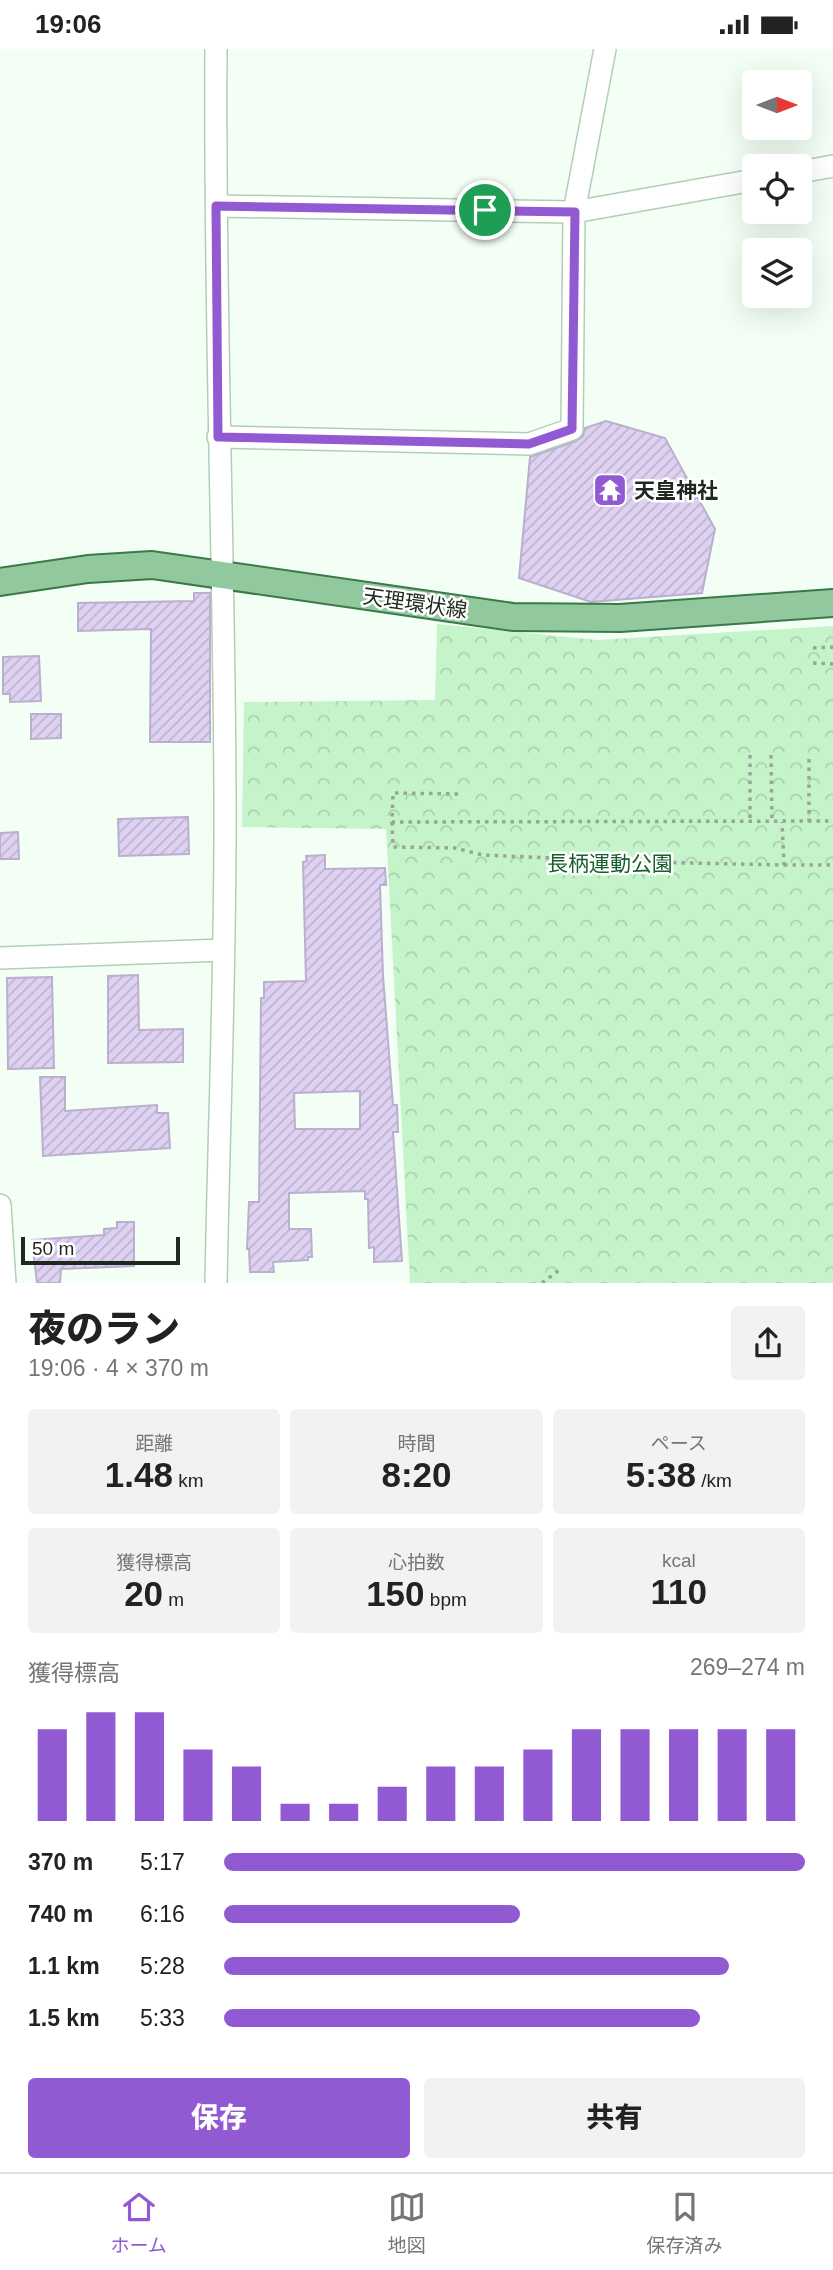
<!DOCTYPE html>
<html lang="ja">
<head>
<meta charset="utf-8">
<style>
	:root { --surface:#fff; --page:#f2f2f2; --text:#222; --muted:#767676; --line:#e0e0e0; --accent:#925ad2 }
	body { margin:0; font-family:Arial,"Noto Sans JP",sans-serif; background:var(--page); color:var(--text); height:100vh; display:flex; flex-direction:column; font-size:26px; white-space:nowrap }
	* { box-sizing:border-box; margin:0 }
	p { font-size:23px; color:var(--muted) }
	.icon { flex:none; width:38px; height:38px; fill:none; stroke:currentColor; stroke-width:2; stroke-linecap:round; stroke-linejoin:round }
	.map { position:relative; height:1234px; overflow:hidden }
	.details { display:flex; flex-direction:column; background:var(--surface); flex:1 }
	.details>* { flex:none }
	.needle { width:46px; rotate:90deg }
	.fabs { position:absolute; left:742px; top:21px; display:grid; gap:14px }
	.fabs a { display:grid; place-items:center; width:70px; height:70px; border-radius:7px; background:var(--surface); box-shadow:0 7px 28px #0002; font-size:35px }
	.scale { position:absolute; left:21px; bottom:18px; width:159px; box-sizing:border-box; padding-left:7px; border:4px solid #1d281e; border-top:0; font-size:19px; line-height:24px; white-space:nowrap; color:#1d281e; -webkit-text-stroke:5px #fff; paint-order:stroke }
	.pin { position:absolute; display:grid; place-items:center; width:60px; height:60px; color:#fff; margin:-30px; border:4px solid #fff; border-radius:50%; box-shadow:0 2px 7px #0007 }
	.round { display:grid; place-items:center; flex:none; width:74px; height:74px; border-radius:7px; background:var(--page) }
	.summary { display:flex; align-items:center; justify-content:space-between; height:119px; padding:0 28px }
	h1 { font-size:38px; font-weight:800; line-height:52px }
	.figures { display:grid; grid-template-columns:repeat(3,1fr); gap:10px; height:119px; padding:7px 28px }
	.figures div { display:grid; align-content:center; border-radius:7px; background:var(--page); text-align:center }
	.figures b { font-size:35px; font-weight:800 }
	.figures small { font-size:19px; font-weight:400 }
	.figures p { font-size:19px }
	.chart { height:196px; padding:14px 28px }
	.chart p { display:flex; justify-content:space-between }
	.chart svg { width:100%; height:126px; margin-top:7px; stroke:var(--accent); stroke-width:6 }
	.primary-button { display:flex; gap:14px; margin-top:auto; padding:14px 28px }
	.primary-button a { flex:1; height:80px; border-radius:7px; background:var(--accent); color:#fff; font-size:28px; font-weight:800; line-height:80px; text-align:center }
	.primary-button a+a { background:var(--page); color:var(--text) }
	ul { padding:0 28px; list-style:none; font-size:23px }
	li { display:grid; grid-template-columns:112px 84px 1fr; align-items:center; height:52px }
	li i { height:18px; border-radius:9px; background:var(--accent) }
	.status { display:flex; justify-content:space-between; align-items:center; height:49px; padding:0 35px; background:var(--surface); direction:ltr }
	.status svg { height:19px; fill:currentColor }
	.tab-bar { display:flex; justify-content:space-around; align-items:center; height:98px; border-top:2px solid var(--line); background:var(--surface); font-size:19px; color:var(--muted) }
	.tab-bar a { display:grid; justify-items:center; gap:4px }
	.tab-bar .active { color:var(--accent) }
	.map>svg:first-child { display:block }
</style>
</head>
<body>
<div class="status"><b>19:06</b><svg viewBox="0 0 49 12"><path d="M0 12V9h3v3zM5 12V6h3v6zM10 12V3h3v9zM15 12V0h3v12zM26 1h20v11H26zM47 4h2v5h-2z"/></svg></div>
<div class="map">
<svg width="833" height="1234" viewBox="0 0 833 1234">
	<defs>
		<pattern id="forest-crowns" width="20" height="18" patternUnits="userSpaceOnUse" patternTransform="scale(1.75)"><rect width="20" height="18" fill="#c5f4cb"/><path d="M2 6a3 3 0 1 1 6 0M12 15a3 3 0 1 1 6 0" fill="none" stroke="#a9d1ae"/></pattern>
		<pattern id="building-hatch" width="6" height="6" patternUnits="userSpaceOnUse" patternTransform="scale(1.75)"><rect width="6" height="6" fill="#ded1f2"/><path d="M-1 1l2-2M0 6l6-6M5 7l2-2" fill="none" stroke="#beb3cf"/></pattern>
	</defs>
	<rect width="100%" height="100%" fill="#f3fff4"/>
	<path fill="url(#forest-crowns)" d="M437 575 597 591 833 577V1234H410L386 780 242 778 244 653 435 651Z"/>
	<g fill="url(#building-hatch)" stroke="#bbafcf" stroke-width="2" fill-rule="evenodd">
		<path d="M606 372 665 389 715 480 702 544 591 553 519 529 530 408 576 392 583 387 585 379Z"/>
		<path d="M194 544H210V693H150L151 580 78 582V554L194 552Z"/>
		<path d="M39 607 41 652 10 653V645H3V608Z"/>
		<path d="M31 665H61V689L31 690Z"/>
		<path d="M188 768 189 805 119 807 118 770Z"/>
		<path d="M18 783 19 810H0V784Z"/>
		<path d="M325 806V820L385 819 386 836H380L383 927 393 1056H397L398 1083H393L402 1212 374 1213V1198L369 1199 368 1150H365V1142L289 1144V1180H311L312 1208H308V1211L273 1213 274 1223H250L249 1200H247L249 1153H259L261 949H264V933L306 932 303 813 307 812 306 807ZM360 1042V1080H295L294 1044Z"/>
		<path d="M138 926 139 981 183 980V1013L108 1014V927Z"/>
		<path d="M52 928 54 1019 8 1020 7 929Z"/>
		<path d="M40 1028H65V1062L157 1056V1064H168L170 1099 43 1107Z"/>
		<path d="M117 1173H134V1217L61 1220 60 1234H37L32 1191 104 1186V1180L117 1179Z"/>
	</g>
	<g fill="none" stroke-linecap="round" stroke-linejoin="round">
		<g stroke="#b2cfb6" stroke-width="24">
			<g id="minor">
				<path d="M800 123 833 117"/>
				<path d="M217 157 574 163 754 131"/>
				<path d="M218 388 529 395 572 380 574 163 605 0"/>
				<path d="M0 909 223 901"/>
				<path d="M0 1156 5 1234"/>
				<path d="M216 1234C219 1071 226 907 225 744 224 496 214 248 216 0"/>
			</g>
		</g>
		<g stroke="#397947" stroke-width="30">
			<path id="major" d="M0 533 88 520 152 516 513 568 620 569 833 554"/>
		</g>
		<g stroke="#99a59a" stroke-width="3.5" stroke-dasharray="3.5 5" stroke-linecap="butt">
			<path d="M813 599 833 598"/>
			<path d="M813 614 833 615"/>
			<path d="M750 706V772"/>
			<path d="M771 706 772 773"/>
			<path d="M458 745 393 744 392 773 833 772"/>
			<path d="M392 773 393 798 455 799 483 806 644 813 784 816 782 773"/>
			<path d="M809 773V706"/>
			<path d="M784 816H833"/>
			<path d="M542 1234 562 1219"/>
		</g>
		<use href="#minor" stroke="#fff" stroke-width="21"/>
		<use href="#major" stroke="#91c89e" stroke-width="26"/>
	</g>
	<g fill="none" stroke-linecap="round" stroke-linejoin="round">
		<g stroke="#fff" stroke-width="14">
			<path id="route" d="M216 157 575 163 572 380 529 395 218 388Z"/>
		</g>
		<use href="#route" stroke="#925ad2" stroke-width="9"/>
	</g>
	<defs>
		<g id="temple-square" transform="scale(1.75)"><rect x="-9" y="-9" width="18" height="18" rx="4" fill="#925ad2" stroke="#fff"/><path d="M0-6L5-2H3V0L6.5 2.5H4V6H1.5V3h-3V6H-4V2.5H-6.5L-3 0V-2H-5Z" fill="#fff"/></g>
	</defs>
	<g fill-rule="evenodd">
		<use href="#temple-square" x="610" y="441"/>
	</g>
	<g text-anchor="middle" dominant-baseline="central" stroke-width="5" stroke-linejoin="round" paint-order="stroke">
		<g font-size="21" font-weight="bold" fill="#1d281e" stroke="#fff" text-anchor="start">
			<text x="634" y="441">天皇神社</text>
		</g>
		<g font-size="21" fill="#1d281e" stroke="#fff">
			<text transform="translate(415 554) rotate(8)">天理環状線</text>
		</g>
		<g font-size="21" fill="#175e2b" stroke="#fff">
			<text x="610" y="814">長柄運動公園</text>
		</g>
	</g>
</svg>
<div class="fabs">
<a><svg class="needle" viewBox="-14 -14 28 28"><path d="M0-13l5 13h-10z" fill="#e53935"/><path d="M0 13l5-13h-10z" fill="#767676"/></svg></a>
<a><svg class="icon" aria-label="locate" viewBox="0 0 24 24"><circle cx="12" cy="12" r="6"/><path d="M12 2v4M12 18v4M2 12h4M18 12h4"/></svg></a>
<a><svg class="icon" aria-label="layers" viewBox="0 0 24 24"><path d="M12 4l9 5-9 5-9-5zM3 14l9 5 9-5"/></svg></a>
</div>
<div class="scale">50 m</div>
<div class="pin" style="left:485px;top:161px;background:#1e9e55"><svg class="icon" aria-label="arrive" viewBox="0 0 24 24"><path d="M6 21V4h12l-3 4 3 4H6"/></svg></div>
</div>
<section class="details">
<div class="summary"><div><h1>夜のラン</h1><p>19:06 · 4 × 370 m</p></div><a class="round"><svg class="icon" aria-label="share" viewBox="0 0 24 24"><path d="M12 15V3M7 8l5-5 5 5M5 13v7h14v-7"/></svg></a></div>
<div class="figures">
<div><p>距離</p><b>1.48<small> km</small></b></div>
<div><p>時間</p><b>8:20</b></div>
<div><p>ペース</p><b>5:38<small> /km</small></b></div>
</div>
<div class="figures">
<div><p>獲得標高</p><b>20<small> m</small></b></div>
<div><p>心拍数</p><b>150<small> bpm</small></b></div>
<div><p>kcal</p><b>110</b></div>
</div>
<div class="chart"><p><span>獲得標高</span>269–274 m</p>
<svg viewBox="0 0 160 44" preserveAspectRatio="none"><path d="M5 44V12M15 44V6M25 44V6M35 44V19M45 44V25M55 44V38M65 44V38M75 44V32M85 44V25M95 44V25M105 44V19M115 44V12M125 44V12M135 44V12M145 44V12M155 44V12"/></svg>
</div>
<ul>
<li><b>370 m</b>5:17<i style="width:100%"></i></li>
<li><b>740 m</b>6:16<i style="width:51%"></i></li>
<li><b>1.1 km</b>5:28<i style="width:87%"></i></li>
<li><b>1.5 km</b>5:33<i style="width:82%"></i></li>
</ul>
<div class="primary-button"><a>保存</a><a>共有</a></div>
</section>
<nav class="tab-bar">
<a class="active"><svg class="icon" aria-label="home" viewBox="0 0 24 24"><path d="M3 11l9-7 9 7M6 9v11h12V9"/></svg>ホーム</a>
<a><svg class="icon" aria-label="map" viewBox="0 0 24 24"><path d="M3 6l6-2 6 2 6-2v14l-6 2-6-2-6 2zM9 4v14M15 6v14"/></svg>地図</a>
<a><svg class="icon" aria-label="saved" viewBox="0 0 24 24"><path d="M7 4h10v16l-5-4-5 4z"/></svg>保存済み</a>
</nav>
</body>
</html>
